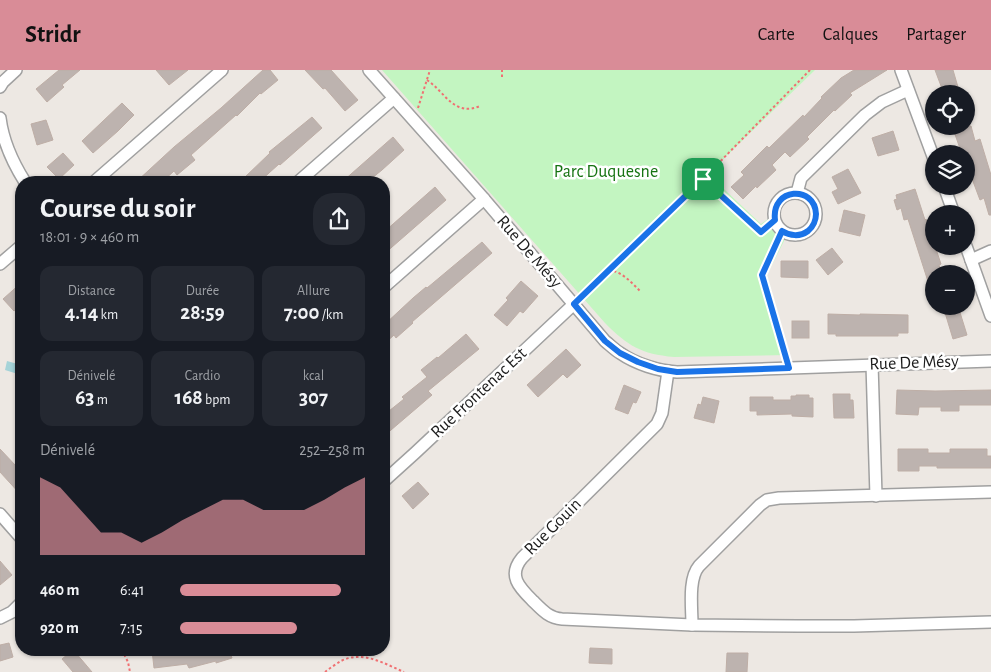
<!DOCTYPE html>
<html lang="fr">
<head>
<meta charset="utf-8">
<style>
	:root { --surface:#171b24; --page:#242831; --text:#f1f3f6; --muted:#9ea1a6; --accent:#d98c97 }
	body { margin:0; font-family:"Alegreya Sans",sans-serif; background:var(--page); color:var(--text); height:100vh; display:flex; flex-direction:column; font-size:19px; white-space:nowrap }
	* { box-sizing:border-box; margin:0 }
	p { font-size:16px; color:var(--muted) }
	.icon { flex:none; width:28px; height:28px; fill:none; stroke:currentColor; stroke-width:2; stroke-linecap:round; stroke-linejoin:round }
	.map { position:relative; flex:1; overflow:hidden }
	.drawer { position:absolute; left:15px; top:106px; width:375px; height:480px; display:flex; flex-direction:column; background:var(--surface); border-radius:20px; box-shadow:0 1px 4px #0004 }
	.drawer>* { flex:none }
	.controls { position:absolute; left:925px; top:15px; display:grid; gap:10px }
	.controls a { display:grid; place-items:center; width:50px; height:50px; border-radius:50%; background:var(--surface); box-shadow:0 1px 4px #0004; font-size:25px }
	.pin { position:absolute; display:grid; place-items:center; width:42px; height:42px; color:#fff; margin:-21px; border-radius:10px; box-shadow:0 2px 8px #0006 }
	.round { display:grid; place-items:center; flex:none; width:52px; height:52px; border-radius:20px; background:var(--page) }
	.headline { display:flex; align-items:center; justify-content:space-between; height:85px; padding:0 25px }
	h1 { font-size:28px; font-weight:700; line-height:38px }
	.metrics { display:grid; grid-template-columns:repeat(3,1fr); gap:8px; height:85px; padding:5px 25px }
	.metrics div { display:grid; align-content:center; border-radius:12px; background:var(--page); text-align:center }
	.metrics b { font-size:21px; font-weight:700 }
	.metrics small { font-size:14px; font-weight:400 }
	.metrics p { font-size:14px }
	.chart { height:140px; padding:10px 25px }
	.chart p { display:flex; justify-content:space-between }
	.chart svg { width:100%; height:90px; margin-top:5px; fill:var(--accent); opacity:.7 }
	ul { padding:0 25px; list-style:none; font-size:16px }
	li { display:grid; grid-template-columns:80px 60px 1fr; align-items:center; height:38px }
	li i { height:12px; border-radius:6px; background:var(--accent) }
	header { display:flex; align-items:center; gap:30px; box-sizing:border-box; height:70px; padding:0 25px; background:var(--accent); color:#111 }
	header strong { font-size:24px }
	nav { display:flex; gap:28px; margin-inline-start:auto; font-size:18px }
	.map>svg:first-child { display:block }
</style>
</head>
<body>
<header>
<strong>Stridr</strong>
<nav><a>Carte</a><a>Calques</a><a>Partager</a></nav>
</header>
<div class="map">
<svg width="991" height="602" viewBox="0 0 991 602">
	<rect width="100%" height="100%" fill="#ede8e3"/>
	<path fill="#c3f5c1" d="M382 0H815L708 104 761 154 768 149C771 159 776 164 785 169L767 205 789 285 674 287C641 284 628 276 605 253Z"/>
	<path fill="#a5d3d8" d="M7 291 21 295V305L5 300Z"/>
	<g fill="#bdb3af" stroke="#beaea6">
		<path d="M59 0H80L62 15 64 17 47 32 36 19Z"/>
		<path d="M156 0H188L169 15Z"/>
		<path d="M263 0H270L278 10 261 24 260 23 237 46 236 45 191 85 195 90 177 105 174 101 162 112H136L174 77 221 38Z"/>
		<path d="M305 0H331L358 30 345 41 325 18 323 19Z"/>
		<path d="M854 0H887L850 23 852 25 835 41 834 40 807 67 809 69 790 87 785 82 772 95 776 100 757 118 756 116 743 129 731 117 744 105 741 102 767 76 769 78 803 45 804 47 822 28 821 27 841 8Z"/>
		<path d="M935 0H953L960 24H944Z"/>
		<path d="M122 33 134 45 118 61 93 83 82 71Z"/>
		<path d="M312 47 322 58 280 95 279 94 259 112H248L244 108 270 83 269 82Z"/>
		<path d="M46 50 53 70 37 75 31 54Z"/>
		<path d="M952 56H971L975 71 980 69 991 105V145H989L984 128 980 130 968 98 966 99V84H962Z"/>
		<path d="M893 61 899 80 878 86 872 68Z"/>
		<path d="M393 67 404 80 382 100 367 112H342Z"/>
		<path d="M63 83 74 95 59 109 47 97Z"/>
		<path d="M848 99 861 123 838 134 832 122 838 119 832 107Z"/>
		<path d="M435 117 446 130 384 184V162Z"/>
		<path d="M915 119 925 150 926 149 934 171V176H935L941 194 939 195 941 203 934 204V224H932L908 149 904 150 901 138 897 140 894 130 897 129 896 125Z"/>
		<path d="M844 140 865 145 860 166 839 161Z"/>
		<path d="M482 172 492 183 412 252 413 253 396 268 394 265 384 274V255L413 228 426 217 427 218Z"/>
		<path d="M832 178 843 192 828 205 816 190Z"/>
		<path d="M781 191H808V208L781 207Z"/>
		<path d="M521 211 538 226 523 243 520 241 507 256 494 245 508 230 506 228Z"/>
		<path d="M21 213V235L14 241 3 229Z"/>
		<path d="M943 236H958L967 265 953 269Z"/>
		<path d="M828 244 860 245V244L908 245V263H898V266H836V264H828Z"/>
		<rect x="792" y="251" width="17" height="17"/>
		<path d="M466 264 479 279 428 321 432 325 384 366V345L404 329 402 327 427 307 421 300 437 287 438 288Z"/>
		<path d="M566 279 581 295 567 308 563 304 538 327 527 315Z"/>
		<path d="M624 315 641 322 636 333 633 332 628 344 615 339Z"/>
		<path d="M897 320 935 321 991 320V335H959V341H941V337H919L918 345 896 344Z"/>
		<path d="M833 324H850V330H853L854 348H834Z"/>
		<path d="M796 325H809V328H813V347L792 346V344L757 345V341H750V327H773V330H791V326H796Z"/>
		<path d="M703 327 719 331 714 353 694 348 698 334 701 335Z"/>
		<path d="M0 379 16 396 21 392V425L0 402Z"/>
		<path d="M898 379H928V383H950V379H987V386H991V398H937V396H919V401H898Z"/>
		<path d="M418 412 429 424 413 439 402 426Z"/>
		<path d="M0 491 12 505 0 515Z"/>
		<path d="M9 573 13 587 0 591V575Z"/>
		<path d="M590 578 612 579V594L589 593Z"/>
		<path d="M73 580 81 589 92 602H73L62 589Z"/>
		<path d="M152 580H229L232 588 216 593V591L189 598 187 594 154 598Z"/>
		<path d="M727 583H748L747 602H726Z"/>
	</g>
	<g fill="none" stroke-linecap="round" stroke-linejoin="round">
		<g stroke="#a0a0a0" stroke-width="14">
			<g id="minor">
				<path d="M369 0 484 129 605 271C610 275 615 280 620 283 636 294 658 301 677 302L991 291"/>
				<path d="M901 0 934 89"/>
				<path d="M0 17 3 12 16 0"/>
				<path d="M0 48C3 72 13 93 25 112"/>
				<path d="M94 112 222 0"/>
				<path d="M298 112 394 28"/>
				<path d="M944 116 954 144"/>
				<path d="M797 123 801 108 865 45 882 32 908 20"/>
				<circle cx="795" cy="144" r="21"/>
				<path d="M966 176 991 246"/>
				<path d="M971 190 991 181"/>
				<path d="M0 194 21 176"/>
				<path d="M384 217 484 129"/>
				<path d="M872 294 876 426"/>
				<path d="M668 301 662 343 657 354 522 488C507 506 520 518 533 531 542 540 549 548 562 549L692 555 798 556H854L991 552"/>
				<path d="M384 411 415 383 574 234"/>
				<path d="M0 444 21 468"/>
				<path d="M0 548 12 542 21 533"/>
				<path d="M692 555C692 537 688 509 699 496L760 435 767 430 779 428 991 422"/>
			</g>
		</g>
		<g stroke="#f07072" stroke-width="2" stroke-dasharray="2.5 2.5" stroke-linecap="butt">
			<path d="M502 7V0"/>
			<path d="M427 10C446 23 454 47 480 36"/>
			<path d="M418 38 430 0"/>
			<path d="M703 109 761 162 775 150"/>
			<path d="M782 161 762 205 786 288"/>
			<path d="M609 200C621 201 631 212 640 221"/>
			<path d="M581 227 703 109 810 0"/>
			<path d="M122 580 128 592 130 602"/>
			<path d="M325 602C330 598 336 594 341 591 363 580 385 594 404 602"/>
		</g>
		<use href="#minor" stroke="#fff" stroke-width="11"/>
	</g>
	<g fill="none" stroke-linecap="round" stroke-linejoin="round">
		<g stroke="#fff" stroke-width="10">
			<path id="route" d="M703 109 761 162 775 150C771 117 815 115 816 144 816 150 813 157 808 161 800 167 790 166 782 161L762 205 789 298 677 302 658 299 638 292 620 283 605 271 574 234Z"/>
		</g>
		<use href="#route" stroke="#1a73e8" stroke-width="6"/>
	</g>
	<g text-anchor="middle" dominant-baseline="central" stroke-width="5" stroke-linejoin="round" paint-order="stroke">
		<g font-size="18" fill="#167312" stroke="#fff">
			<text x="606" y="102">Parc Duquesne</text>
		</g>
		<g font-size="18" fill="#1c1c1c" stroke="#fff">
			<text transform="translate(529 182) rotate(49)">Rue De Mésy</text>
			<text transform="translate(914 293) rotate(-2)">Rue De Mésy</text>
			<text transform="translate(479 323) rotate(-43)">Rue Frontenac Est</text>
			<text transform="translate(553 457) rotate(-45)">Rue Gouin</text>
		</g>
	</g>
</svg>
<div class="controls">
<a><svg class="icon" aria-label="locate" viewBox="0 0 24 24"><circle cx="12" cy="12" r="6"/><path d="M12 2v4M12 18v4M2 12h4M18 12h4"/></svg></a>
<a><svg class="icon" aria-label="layers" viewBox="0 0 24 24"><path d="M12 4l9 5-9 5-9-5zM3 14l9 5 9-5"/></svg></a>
<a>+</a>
<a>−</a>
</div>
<div class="pin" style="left:703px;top:109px;background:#1e9e55"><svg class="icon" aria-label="arrive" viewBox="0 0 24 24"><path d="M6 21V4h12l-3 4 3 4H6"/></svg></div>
<section class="drawer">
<div class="headline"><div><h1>Course du soir</h1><p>18:01 · 9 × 460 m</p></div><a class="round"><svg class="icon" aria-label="share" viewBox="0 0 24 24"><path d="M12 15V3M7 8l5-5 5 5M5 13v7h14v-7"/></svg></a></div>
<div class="metrics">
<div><p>Distance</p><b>4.14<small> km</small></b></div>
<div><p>Durée</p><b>28:59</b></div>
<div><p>Allure</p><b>7:00<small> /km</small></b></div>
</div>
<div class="metrics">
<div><p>Dénivelé</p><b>63<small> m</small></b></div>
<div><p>Cardio</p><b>168<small> bpm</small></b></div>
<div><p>kcal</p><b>307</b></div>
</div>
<div class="chart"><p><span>Dénivelé</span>252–258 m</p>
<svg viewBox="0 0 160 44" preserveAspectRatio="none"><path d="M0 44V6L10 11L20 22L30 33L40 33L50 38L60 33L70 27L80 22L90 17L100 17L110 22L120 22L130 22L140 17L150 11L160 6V44z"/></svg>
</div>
<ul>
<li><b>460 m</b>6:41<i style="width:87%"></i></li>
<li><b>920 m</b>7:15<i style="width:63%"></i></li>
</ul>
</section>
</div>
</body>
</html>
